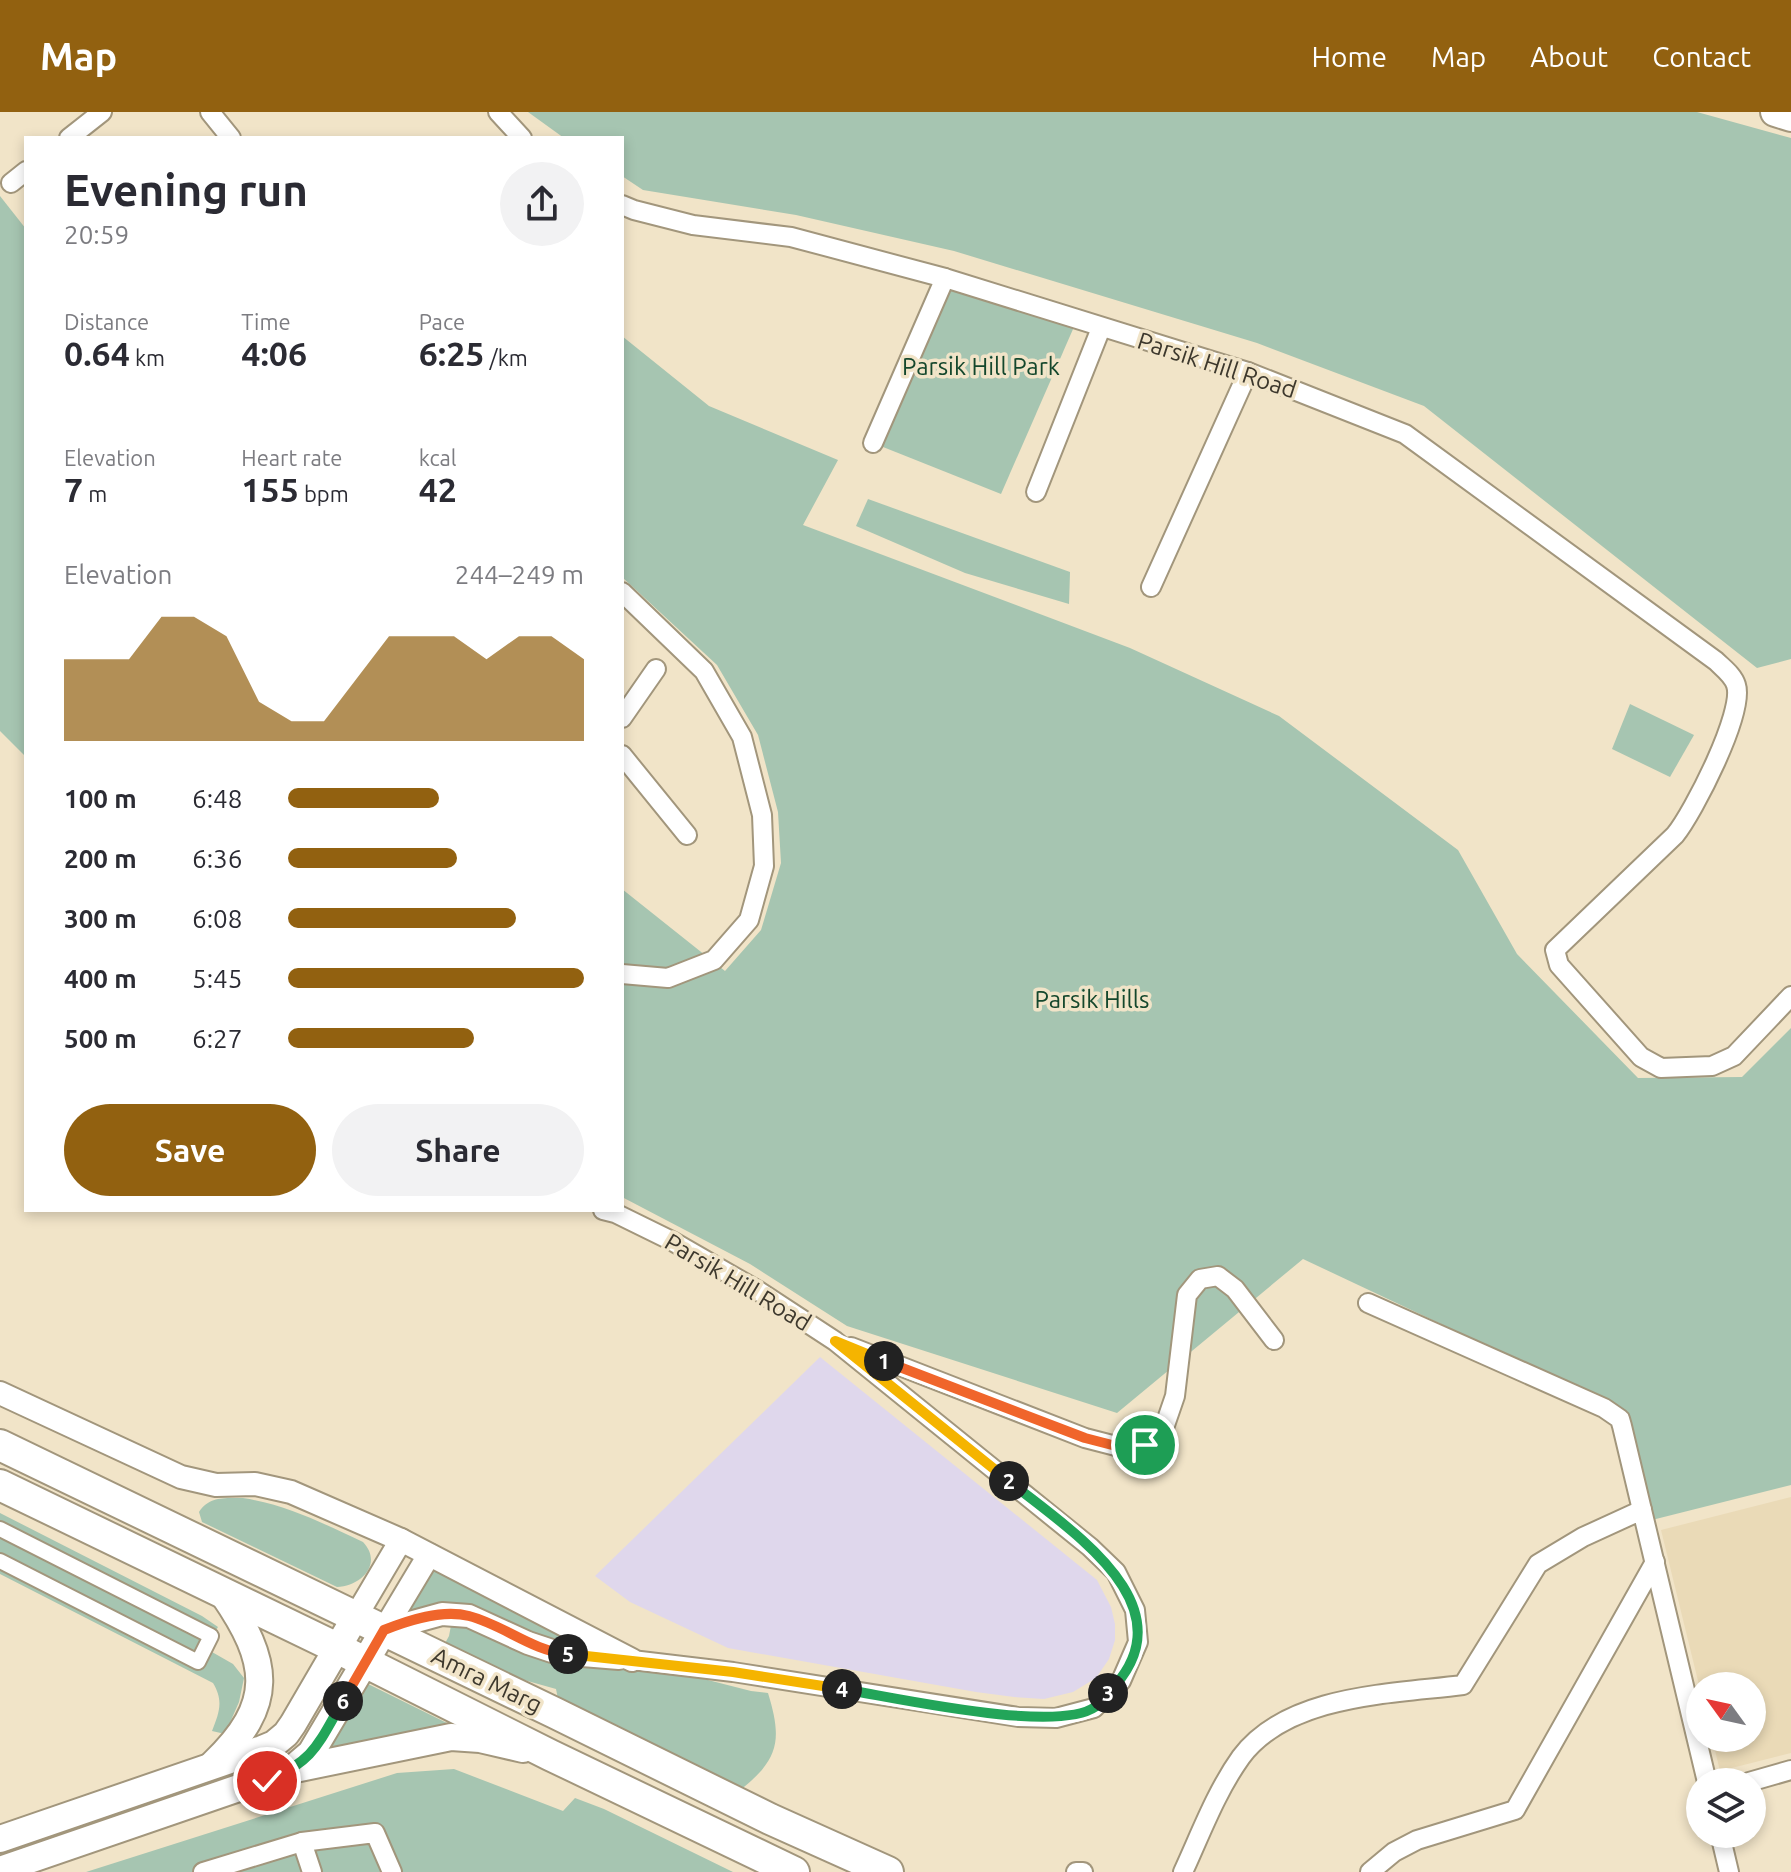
<!DOCTYPE html>
<html lang="en">
<head>
<meta charset="utf-8">
<style>
	:root { --surface:#fff; --page:#f2f2f3; --text:#2b2b33; --muted:#7c7c81; --accent:#926110 }
	body { margin:0; font-family:Ubuntu,sans-serif; background:var(--page); color:var(--text); height:100vh; display:flex; flex-direction:column; font-size:30px; white-space:nowrap }
	* { box-sizing:border-box; margin:0 }
	p { font-size:26px; color:var(--muted) }
	.icon { flex:none; width:44px; height:44px; fill:none; stroke:currentColor; stroke-width:2; stroke-linecap:round; stroke-linejoin:round }
	.map { position:relative; flex:1; overflow:hidden }
	.sheet { position:absolute; left:24px; top:24px; width:600px; height:1076px; display:flex; flex-direction:column; background:var(--surface); border-radius:0px; box-shadow:0 4px 12px #0003 }
	.sheet>* { flex:none }
	.needle { width:52px; rotate:303deg }
	.buttons { position:absolute; left:1686px; top:1560px; display:grid; gap:16px }
	.buttons a { display:grid; place-items:center; width:80px; height:80px; border-radius:50%; background:var(--surface); box-shadow:0 4px 12px #0003; font-size:40px }
	.pin { position:absolute; display:grid; place-items:center; width:68px; height:68px; color:#fff; margin:-34px; border:4px solid #fff; border-radius:50%; box-shadow:0 2px 8px #0007 }
	.km { position:absolute; width:40px; height:40px; margin:-20px; border-radius:50%; background:#222; color:#fff; font-size:22px; line-height:40px; text-align:center }
	.round { display:grid; place-items:center; flex:none; width:84px; height:84px; border-radius:42px; background:var(--page) }
	.headline { display:flex; align-items:center; justify-content:space-between; height:136px; padding:0 40px }
	h1 { font-size:44px; font-weight:700; line-height:60px }
	.stats { display:grid; grid-template-columns:repeat(3,1fr); gap:12px; height:136px; padding:8px 40px }
	.stats div { display:grid; align-content:center }
	.stats b { font-size:34px; font-weight:700 }
	.stats small { font-size:22px; font-weight:400 }
	.stats p { font-size:22px }
	.chart { height:224px; padding:16px 40px }
	.chart p { display:flex; justify-content:space-between }
	.chart svg { width:100%; height:144px; margin-top:8px; fill:var(--accent); opacity:.7 }
	.action { display:flex; gap:16px; margin-top:auto; padding:16px 40px }
	.action a { flex:1; height:92px; border-radius:48px; background:var(--accent); color:#fff; font-size:32px; font-weight:700; line-height:92px; text-align:center }
	.action a+a { background:var(--page); color:var(--text) }
	ul { padding:0 40px; list-style:none; font-size:26px }
	li { display:grid; grid-template-columns:128px 96px 1fr; align-items:center; height:60px }
	li i { height:20px; border-radius:10px; background:var(--accent) }
	header { display:flex; align-items:center; gap:48px; box-sizing:border-box; height:112px; padding:0 40px; background:var(--accent); color:#fff }
	header strong { font-size:38px }
	nav { display:flex; gap:44px; margin-inline-start:auto; font-size:28px }
	.map>svg:first-child { display:block }
</style>
</head>
<body>
<header>
<strong>Map</strong>
<nav><a>Home</a><a>Map</a><a>About</a><a>Contact</a></nav>
</header>
<div class="map">
<svg width="1791" height="1760" viewBox="0 0 1791 1760">
	<rect width="100%" height="100%" fill="#f1e4c8"/>
	<path fill="#eadab7" d="M1791 1385V1641L1720 1659 1712 1626H1752V1574H1700V1577L1661 1418Z"/>
	<path fill="#dfd7ec" d="M820 1245 1097 1468 1111 1495 1115 1512V1528L1109 1547 1096 1566 1073 1580 1044 1587 1014 1585 976 1580 728 1536 630 1490 595 1464Z"/>
	<g fill="#a6c5b1">
		<path d="M528 0H1697L1791 26V547L1757 556 1424 294 1257 231 954 139 796 103 643 78 622 64V26H564Z"/>
		<path d="M0 84 26 117V645L0 619Z"/>
		<path d="M945 166 1077 208 1001 382 873 331Z"/>
		<path d="M622 224 709 294 838 348 803 413 1130 536 1279 604 1458 738 1517 842 1638 966 1742 965 1791 916V1373L1636 1412 1628 1300 1303 1147 1117 1301 847 1214 750 1152 622 1085V777L725 859 761 818 781 751 778 700 758 623 717 553 622 465Z"/>
		<path d="M868 387 1070 460 1069 492 965 461 856 414Z"/>
		<path d="M1630 592 1694 623 1670 665 1612 637Z"/>
		<path d="M243 1386C288 1393 322 1411 363 1430 383 1451 362 1474 337 1475L202 1410 199 1400C209 1384 225 1386 243 1386Z"/>
		<path d="M0 1401 202 1504 218 1515 205 1536 233 1552 244 1566 239 1590 225 1622 212 1619C219 1601 224 1589 213 1571L0 1462Z"/>
		<path d="M432 1454 588 1531 564 1532 516 1515 401 1505Z"/>
		<path d="M453 1503 751 1579 768 1581C782 1627 780 1647 740 1678L558 1587 556 1577 438 1544 449 1524Z"/>
		<path d="M366 1571 451 1613 326 1642Z"/>
		<path d="M454 1657 563 1699 575 1686 604 1697 733 1760H86L397 1661Z"/>
	</g>
	<g fill="none" stroke-linecap="round" stroke-linejoin="round">
		<g stroke="#a2967c" stroke-width="18">
			<path id="pedestrian" d="M0 1417 211 1524 198 1550 0 1449"/>
		</g>
		<g stroke="#a2967c" stroke-width="22">
			<g id="minor">
				<path d="M210 0 231 26"/>
				<path d="M498 0 522 26"/>
				<path d="M69 26 102 0"/>
				<path d="M11 71 26 59"/>
				<path d="M622 93 634 98 693 113 791 125 945 166 1248 260 1405 322 1716 549C1723 556 1733 563 1736 573 1745 600 1693 701 1675 723L1555 838 1559 853 1641 945 1661 956 1712 954 1734 944 1791 884"/>
				<path d="M873 331 945 166"/>
				<path d="M1036 380 1101 216"/>
				<path d="M1151 475 1248 260"/>
				<path d="M622 480 704 559 742 625 762 703 764 754 749 808 714 848 668 866 622 862"/>
				<path d="M622 606 656 557"/>
				<path d="M622 643 687 723"/>
				<path d="M603 1098 615 1101 672 1129 757 1178 835 1229 1090 1435 1116 1460 1135 1498 1138 1530 1121 1569 1094 1596 1056 1606 1018 1605 733 1560 632 1548"/>
				<path d="M1368 1191 1604 1296 1620 1307 1622 1314 1642 1398"/>
				<path d="M851 1235 1085 1326 1116 1334 1145 1333 1164 1316 1175 1284 1187 1183 1200 1167 1218 1164 1235 1177 1274 1228"/>
				<path d="M1749 1670 1791 1658"/>
				<path d="M1720 1722 1729 1760"/>
				<path d="M302 1730 312 1760"/>
				<path d="M203 1760 302 1730 375 1721 392 1760"/>
				<path d="M1076 1760H1083"/>
				<path d="M1183 1760C1201 1721 1216 1680 1241 1645 1288 1582 1393 1582 1463 1573L1538 1452 1583 1425 1642 1398 1707 1670"/>
				<path d="M1370 1760 1394 1740 1417 1728 1515 1698 1655 1450"/>
			</g>
		</g>
		<g stroke="#a2967c" stroke-width="26">
			<g id="tertiary">
				<path d="M0 1281 181 1365 216 1373 255 1372 291 1380 401 1428"/>
				<path d="M356 1504 401 1428 632 1548"/>
				<path d="M384 1518 442 1502 469 1504 528 1531 558 1541 619 1546"/>
				<path d="M384 1518 429 1443"/>
			</g>
		</g>
		<g stroke="#a2967c" stroke-width="30">
			<g id="secondary">
				<path d="M213 1652C276 1592 270 1550 223 1482"/>
				<path d="M295 1657 451 1625 480 1627 523 1637"/>
				<path d="M0 1727 262 1637 274 1632 286 1622 293 1612 356 1504"/>
				<path d="M0 1758 291 1658 311 1641 384 1518"/>
			</g>
		</g>
		<g stroke="#a2967c" stroke-width="32">
			<path id="primary" d="M1775 0 1791 5"/>
		</g>
		<g stroke="#a2967c" stroke-width="34">
			<g id="trunk">
				<path d="M0 1333 555 1601 770 1707 888 1760"/>
				<path d="M0 1373 337 1536 550 1643 794 1760"/>
			</g>
		</g>
		<use href="#pedestrian" stroke="#fff" stroke-width="14"/>
		<use href="#minor" stroke="#fff" stroke-width="18"/>
		<use href="#tertiary" stroke="#fff" stroke-width="22"/>
		<use href="#secondary" stroke="#fff" stroke-width="26"/>
		<use href="#primary" stroke="#fff" stroke-width="28"/>
		<use href="#trunk" stroke="#fff" stroke-width="30"/>
	</g>
	<g fill="none" stroke-linecap="round" stroke-linejoin="round">
		<g stroke="#fff" stroke-width="16">
			<path id="split-1" d="M884 1249 1085 1326 1116 1334 1145 1333"/>
		</g>
		<g stroke="#fff" stroke-width="16">
			<path id="split-2" d="M884 1249 835 1229 1009 1369"/>
		</g>
		<g stroke="#fff" stroke-width="16">
			<path id="split-3" d="M1009 1369C1069 1418 1195 1495 1108 1581"/>
		</g>
		<g stroke="#fff" stroke-width="16">
			<path id="split-4" d="M842 1577C893 1585 1056 1622 1095 1595 1100 1591 1104 1586 1108 1581"/>
		</g>
		<g stroke="#fff" stroke-width="16">
			<path id="split-5" d="M568 1542 733 1560 842 1577"/>
		</g>
		<g stroke="#fff" stroke-width="16">
			<path id="split-6" d="M343 1589 384 1518C409 1508 442 1497 469 1504 504 1513 532 1539 568 1542"/>
		</g>
		<g stroke="#fff" stroke-width="16">
			<path id="split-7" d="M267 1669C315 1648 318 1632 343 1589"/>
		</g>
		<use href="#split-1" stroke="#f0652b" stroke-width="10"/>
		<use href="#split-2" stroke="#f5b400" stroke-width="10"/>
		<use href="#split-3" stroke="#22a559" stroke-width="10"/>
		<use href="#split-4" stroke="#22a559" stroke-width="10"/>
		<use href="#split-5" stroke="#f5b400" stroke-width="10"/>
		<use href="#split-6" stroke="#f0652b" stroke-width="10"/>
		<use href="#split-7" stroke="#22a559" stroke-width="10"/>
	</g>
	<g text-anchor="middle" dominant-baseline="central" stroke-width="7" stroke-linejoin="round" paint-order="stroke">
		<g font-size="24" fill="#3d382d" stroke="#f1e4c8">
			<text transform="translate(1217 253) rotate(18)">Parsik Hill Road</text>
			<text transform="translate(738 1170) rotate(31)">Parsik Hill Road</text>
			<text transform="translate(487 1568) rotate(26)">Amra Marg</text>
		</g>
		<g font-size="24" fill="#14472c" stroke="#f1e4c8">
			<text x="981" y="254">Parsik Hill Park</text>
			<text x="1092" y="887">Parsik Hills</text>
		</g>
	</g>
</svg>
<div class="buttons">
<a><svg class="needle" viewBox="-14 -14 28 28"><path d="M0-13l5 13h-10z" fill="#e53935"/><path d="M0 13l5-13h-10z" fill="#7c7c81"/></svg></a>
<a><svg class="icon" aria-label="layers" viewBox="0 0 24 24"><path d="M12 4l9 5-9 5-9-5zM3 14l9 5 9-5"/></svg></a>
</div>
<div class="pin" style="left:1145px;top:1333px;background:#1e9e55"><svg class="icon" aria-label="arrive" viewBox="0 0 24 24"><path d="M6 21V4h12l-3 4 3 4H6"/></svg></div>
<div class="pin" style="left:267px;top:1669px;background:#d93025"><svg class="icon" aria-label="check" viewBox="0 0 24 24"><path d="M5 12l5 5 9-10"/></svg></div>
<b class="km" style="left:884px;top:1249px">1</b>
<b class="km" style="left:1009px;top:1369px">2</b>
<b class="km" style="left:1108px;top:1581px">3</b>
<b class="km" style="left:842px;top:1577px">4</b>
<b class="km" style="left:568px;top:1542px">5</b>
<b class="km" style="left:343px;top:1589px">6</b>
<section class="sheet">
<div class="headline"><div><h1>Evening run</h1><p>20:59</p></div><a class="round"><svg class="icon" aria-label="share" viewBox="0 0 24 24"><path d="M12 15V3M7 8l5-5 5 5M5 13v7h14v-7"/></svg></a></div>
<div class="stats">
<div><p>Distance</p><b>0.64<small> km</small></b></div>
<div><p>Time</p><b>4:06</b></div>
<div><p>Pace</p><b>6:25<small> /km</small></b></div>
</div>
<div class="stats">
<div><p>Elevation</p><b>7<small> m</small></b></div>
<div><p>Heart rate</p><b>155<small> bpm</small></b></div>
<div><p>kcal</p><b>42</b></div>
</div>
<div class="chart"><p><span>Elevation</span>244–249 m</p>
<svg viewBox="0 0 160 44" preserveAspectRatio="none"><path d="M0 44V19L10 19L20 19L30 6L40 6L50 12L60 32L70 38L80 38L90 25L100 12L110 12L120 12L130 19L140 12L150 12L160 19V44z"/></svg>
</div>
<ul>
<li><b>100 m</b>6:48<i style="width:51%"></i></li>
<li><b>200 m</b>6:36<i style="width:57%"></i></li>
<li><b>300 m</b>6:08<i style="width:77%"></i></li>
<li><b>400 m</b>5:45<i style="width:100%"></i></li>
<li><b>500 m</b>6:27<i style="width:63%"></i></li>
</ul>
<div class="action"><a>Save</a><a>Share</a></div>
</section>
</div>
</body>
</html>
